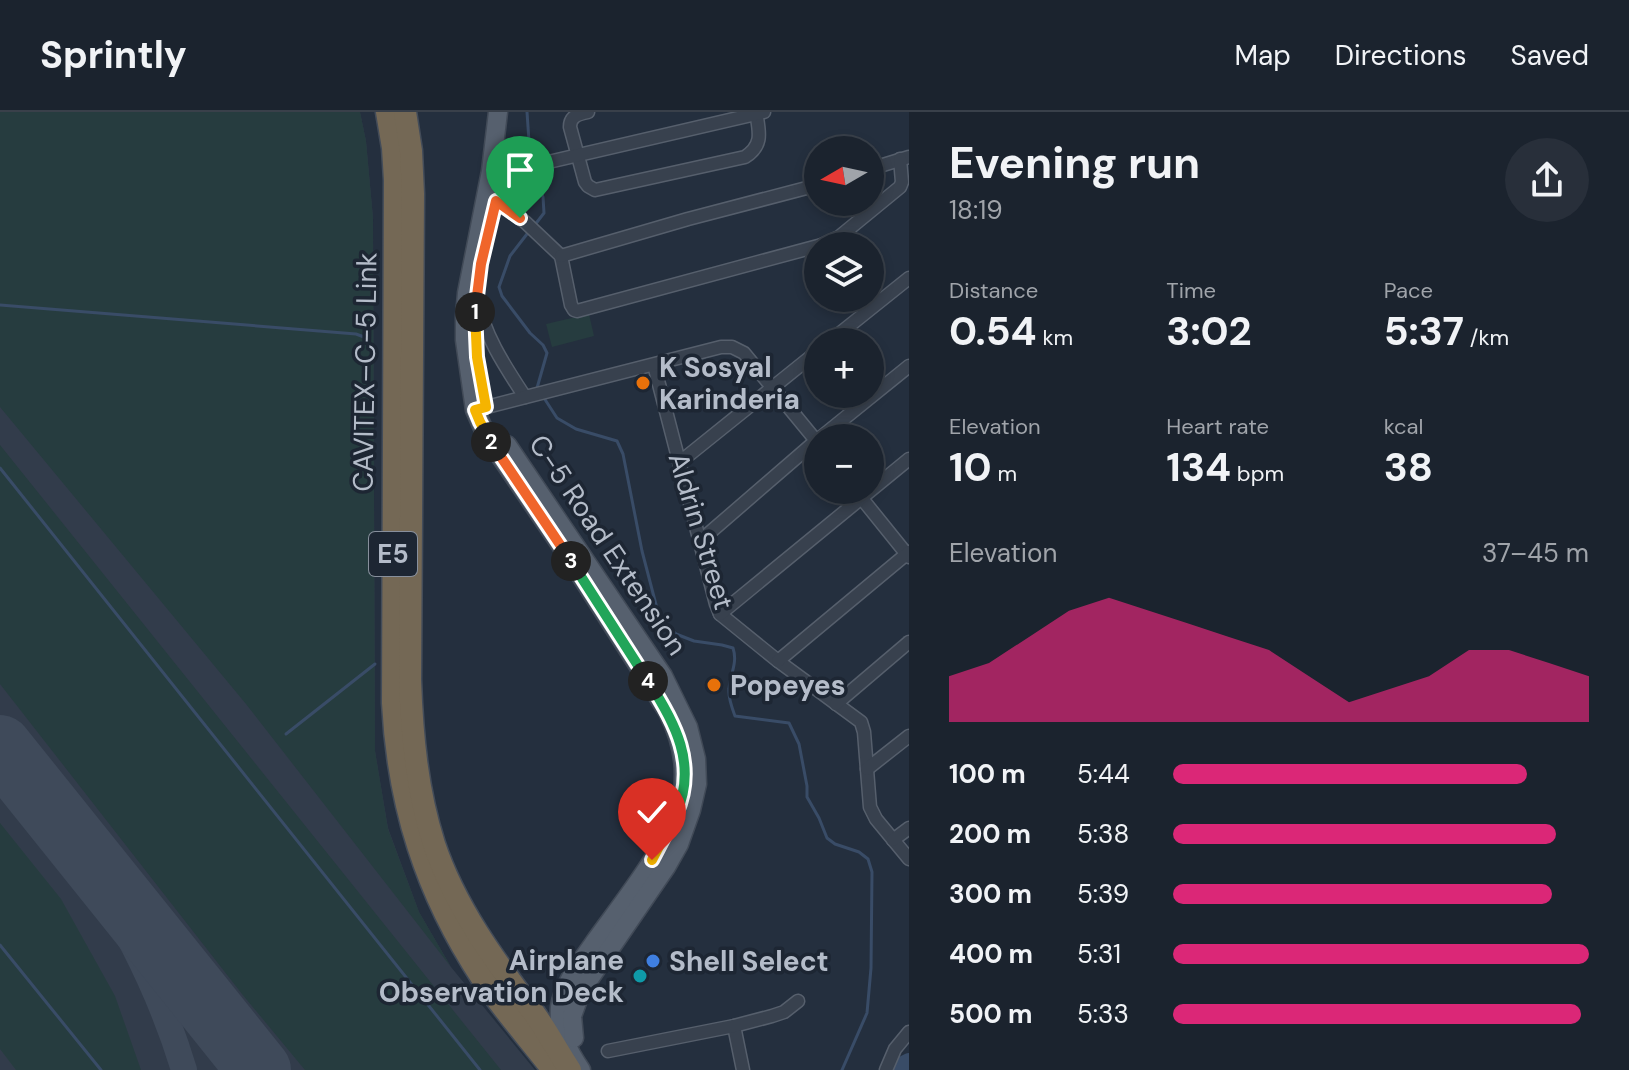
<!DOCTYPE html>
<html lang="en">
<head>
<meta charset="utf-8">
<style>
	:root { --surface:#1b232e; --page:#282f3a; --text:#f1f3f6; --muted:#a0a4aa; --line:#39404a; --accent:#db2777 }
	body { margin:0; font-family:"DM Sans",sans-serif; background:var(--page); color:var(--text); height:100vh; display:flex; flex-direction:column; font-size:30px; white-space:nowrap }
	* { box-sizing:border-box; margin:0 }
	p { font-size:26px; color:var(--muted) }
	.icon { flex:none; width:44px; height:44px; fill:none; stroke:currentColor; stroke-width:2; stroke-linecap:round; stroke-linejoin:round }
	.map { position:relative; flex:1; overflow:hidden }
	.panel { display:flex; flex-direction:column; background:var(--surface); width:720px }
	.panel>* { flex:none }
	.needle { width:52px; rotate:261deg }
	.tools { position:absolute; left:804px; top:24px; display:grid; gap:16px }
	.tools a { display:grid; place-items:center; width:80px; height:80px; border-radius:50%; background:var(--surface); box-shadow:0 4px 12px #0003,0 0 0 2px var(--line); font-size:40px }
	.pin { position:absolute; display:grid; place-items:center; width:68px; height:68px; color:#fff; margin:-82px -34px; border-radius:50% 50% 50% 0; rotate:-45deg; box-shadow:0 0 8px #0007 }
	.pin .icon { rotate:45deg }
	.km { position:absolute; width:40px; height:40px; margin:-20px; border-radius:50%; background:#222; color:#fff; font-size:22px; line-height:40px; text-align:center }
	.round { display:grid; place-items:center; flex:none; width:84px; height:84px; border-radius:42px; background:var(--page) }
	.overview { display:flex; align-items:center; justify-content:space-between; height:136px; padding:0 40px }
	h1 { font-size:44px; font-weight:700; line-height:60px }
	.metrics { display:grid; grid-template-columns:repeat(3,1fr); gap:12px; height:136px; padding:8px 40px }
	.metrics div { display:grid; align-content:center }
	.metrics b { font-size:40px; font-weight:700 }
	.metrics small { font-size:22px; font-weight:400 }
	.metrics p { font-size:22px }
	.chart { height:224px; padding:16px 40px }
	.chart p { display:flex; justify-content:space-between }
	.chart svg { width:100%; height:144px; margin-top:8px; fill:var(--accent); opacity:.7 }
	ul { padding:0 40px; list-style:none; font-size:26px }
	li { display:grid; grid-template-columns:128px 96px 1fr; align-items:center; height:60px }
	li i { height:20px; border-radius:10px; background:var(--accent) }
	header { display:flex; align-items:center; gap:48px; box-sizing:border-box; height:112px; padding:0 40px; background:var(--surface); border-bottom:2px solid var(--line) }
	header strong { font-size:38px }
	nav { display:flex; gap:44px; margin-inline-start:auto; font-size:28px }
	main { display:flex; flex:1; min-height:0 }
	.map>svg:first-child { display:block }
</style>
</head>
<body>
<header>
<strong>Sprintly</strong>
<nav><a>Map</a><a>Directions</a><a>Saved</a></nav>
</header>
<main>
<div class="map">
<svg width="909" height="958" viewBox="0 0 909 958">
	<rect width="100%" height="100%" fill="#242f3e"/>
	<path fill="#323c4b" d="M0 0H360L366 29 373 106 375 639 388 716 419 800 451 855 535 958H0Z"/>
	<g fill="#263c3f">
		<path d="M0 0H360L366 29 373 106 375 639 388 717 419 800 451 855 246 592 0 295Z"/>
		<path d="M589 202 594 224 552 235 546 212Z"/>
		<path d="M0 333 501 958H305L242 882 0 572Z"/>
		<path d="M0 711 61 787 115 884 141 958H16L0 937Z"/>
	</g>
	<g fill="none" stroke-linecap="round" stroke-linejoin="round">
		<g stroke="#394c67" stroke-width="3">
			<path d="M527 0 530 44"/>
			<path d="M534 114 544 101 543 85 534 63"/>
			<path d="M527 122 510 144 499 175 502 184 530 221 543 233 547 241 537 276"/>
			<path d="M0 193 356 222 364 225"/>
			<path d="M544 286 557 306 576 317 617 329 623 342 642 439 660 508 676 522 694 529 722 533 733 536C738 551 730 562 729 577 728 586 732 596 735 604L789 611 799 632 807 674V685L819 706 827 726 835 732 859 740 868 747 872 760 871 856 867 901 842 958"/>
			<path d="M0 356 480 958"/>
			<path d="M286 622 375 552"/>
			<path d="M0 833 101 958"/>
		</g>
		<path stroke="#394c67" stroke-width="18" d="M898 958 899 955 909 950"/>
		<path stroke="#3f4a5a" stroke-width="26" d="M68 720C116 797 158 871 184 958"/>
		<path stroke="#3f4a5a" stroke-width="64" d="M0 635 259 958"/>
		<g stroke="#565f6c" stroke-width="15">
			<g id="minor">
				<path d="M588 0C578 2 570 4 570 15L585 70 588 74 595 78 745 45C764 33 759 19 756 0"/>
				<path d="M870 57 909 45"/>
				<path d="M501 61 764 0"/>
				<path d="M496 89 525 110 561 144"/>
				<path d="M819 134 839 125 900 75 902 70 900 47"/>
				<path d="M561 144 571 193 574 198 577 199 818 134"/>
				<path d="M561 144 688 107 818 73"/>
				<path d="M476 184C484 223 504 253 525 285"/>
				<path d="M829 230 909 166"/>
				<path d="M654 253 716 492 720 502 778 549 861 610 864 620 870 695 876 707 909 747"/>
				<path d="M475 298 721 235H732L744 241 818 331"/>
				<path d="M820 326 909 254"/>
				<path d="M680 350 818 239"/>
				<path d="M855 378 909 445"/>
				<path d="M700 429 818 327"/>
				<path d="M720 502 909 347"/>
				<path d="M778 549 909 440"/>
				<path d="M836 592 909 530"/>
				<path d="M867 657 909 624"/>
				<path d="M893 728 909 716"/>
				<path d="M734 914 743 958"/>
				<path d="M608 939 734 914 772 904 784 900 798 889"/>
				<path d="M886 958 895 937 909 920"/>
			</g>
		</g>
		<g stroke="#414a57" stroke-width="21">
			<g id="primary">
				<path d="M498 0 491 59 467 181 465 205V228L475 298 486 323 571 448 668 600C683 630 689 663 679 696 665 739 621 793 594 831 581 850 563 872 560 895 558 920 568 939 581 958"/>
				<path d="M507 333 663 564 688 615 696 647 697 672 691 698 679 732 666 755 581 879 572 904 574 926"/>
			</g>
		</g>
		<g stroke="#434c59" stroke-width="25">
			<g id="motorway">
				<path d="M387 0 393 36 395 68 393 591C398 692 426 781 482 866 503 898 530 928 553 958"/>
				<path d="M405 0 411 39 413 82 410 568C412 624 417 679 434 732 455 795 495 849 534 901 547 919 558 940 570 958"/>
			</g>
		</g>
		<use href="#minor" stroke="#38414e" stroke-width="12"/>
		<use href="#primary" stroke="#56606e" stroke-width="18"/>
		<use href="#motorway" stroke="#746855" stroke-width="22"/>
	</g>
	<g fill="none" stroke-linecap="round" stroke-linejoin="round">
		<g stroke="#fff" stroke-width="16">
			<path id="split-1" d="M475 200 481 152 496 89 520 106"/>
		</g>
		<g stroke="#fff" stroke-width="16">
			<path id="split-2" d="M475 200 477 245 486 295 475 298 480 310 491 330"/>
		</g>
		<g stroke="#fff" stroke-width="16">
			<path id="split-3" d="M491 330 571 449"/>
		</g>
		<g stroke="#fff" stroke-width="16">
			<path id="split-4" d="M571 449 648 569"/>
		</g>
		<g stroke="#fff" stroke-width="16">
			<path id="split-5" d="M648 569C675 610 698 653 676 702"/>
		</g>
		<g stroke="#fff" stroke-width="16">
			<path id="split-6" d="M652 748 676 702"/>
		</g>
		<use href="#split-1" stroke="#f0652b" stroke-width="10"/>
		<use href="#split-2" stroke="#f5b400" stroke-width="10"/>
		<use href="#split-3" stroke="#f0652b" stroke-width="10"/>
		<use href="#split-4" stroke="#22a559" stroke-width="10"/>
		<use href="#split-5" stroke="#22a559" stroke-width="10"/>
		<use href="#split-6" stroke="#f5b400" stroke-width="10"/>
	</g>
	<g fill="#e8710a" stroke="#1d2633" stroke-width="3">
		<circle cx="643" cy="271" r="8"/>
		<circle cx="714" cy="573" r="8"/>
	</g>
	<circle fill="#3f7fe0" stroke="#1d2633" stroke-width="3" cx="653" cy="849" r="8"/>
	<circle fill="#0f9aa8" stroke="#1d2633" stroke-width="3" cx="640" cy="864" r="8"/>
	<g text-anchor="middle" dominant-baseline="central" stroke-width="7" stroke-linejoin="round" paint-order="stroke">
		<rect fill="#1d2633" stroke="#878f9c" stroke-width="2" x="369" y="420" width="48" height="44" rx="6"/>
		<g font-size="26" font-weight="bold" fill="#b4bcc9">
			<text x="393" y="442">E5</text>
		</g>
		<g font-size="28" font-weight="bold" fill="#b4bcc9" stroke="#1d2633" text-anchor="start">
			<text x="659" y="255">K Sosyal<tspan x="659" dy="32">Karinderia</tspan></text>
			<text x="730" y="573">Popeyes</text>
			<text x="624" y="848" text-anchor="end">Airplane<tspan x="624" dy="32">Observation Deck</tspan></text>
			<text x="669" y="849">Shell Select</text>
		</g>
		<g font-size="28" fill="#b4bcc9" stroke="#1d2633">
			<text transform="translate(365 260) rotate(-89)">CAVITEX–C-5 Link</text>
			<text transform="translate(701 419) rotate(73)">Aldrin Street</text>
			<text transform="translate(608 433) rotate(56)">C-5 Road Extension</text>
		</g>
	</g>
</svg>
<div class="tools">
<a><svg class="needle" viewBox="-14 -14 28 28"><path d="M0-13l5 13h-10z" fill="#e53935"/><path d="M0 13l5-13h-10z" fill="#a0a4aa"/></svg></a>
<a><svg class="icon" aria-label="layers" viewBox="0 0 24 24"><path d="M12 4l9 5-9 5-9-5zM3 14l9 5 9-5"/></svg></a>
<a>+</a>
<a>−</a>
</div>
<div class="pin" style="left:520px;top:106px;background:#1e9e55"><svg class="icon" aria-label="arrive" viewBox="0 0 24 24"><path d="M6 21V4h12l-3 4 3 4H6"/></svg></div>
<div class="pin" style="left:652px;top:748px;background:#d93025"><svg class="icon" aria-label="check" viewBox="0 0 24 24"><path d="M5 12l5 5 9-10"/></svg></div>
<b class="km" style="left:475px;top:200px">1</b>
<b class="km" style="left:491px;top:330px">2</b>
<b class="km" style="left:571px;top:449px">3</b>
<b class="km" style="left:648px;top:569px">4</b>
</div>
<section class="panel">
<div class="overview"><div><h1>Evening run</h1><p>18:19</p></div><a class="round"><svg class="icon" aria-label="share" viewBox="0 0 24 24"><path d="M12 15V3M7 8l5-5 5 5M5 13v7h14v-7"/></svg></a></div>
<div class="metrics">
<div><p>Distance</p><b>0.54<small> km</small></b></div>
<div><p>Time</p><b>3:02</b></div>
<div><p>Pace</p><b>5:37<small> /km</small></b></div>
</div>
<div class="metrics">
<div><p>Elevation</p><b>10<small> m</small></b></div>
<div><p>Heart rate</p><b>134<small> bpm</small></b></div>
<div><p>kcal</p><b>38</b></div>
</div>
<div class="chart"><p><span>Elevation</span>37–45 m</p>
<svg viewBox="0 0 160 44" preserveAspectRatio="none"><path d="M0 44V30L10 26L20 18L30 10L40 6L50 10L60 14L70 18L80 22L90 30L100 38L110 34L120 30L130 22L140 22L150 26L160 30V44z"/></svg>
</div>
<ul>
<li><b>100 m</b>5:44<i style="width:85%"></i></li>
<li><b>200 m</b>5:38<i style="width:92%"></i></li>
<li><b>300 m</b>5:39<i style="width:91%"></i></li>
<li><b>400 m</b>5:31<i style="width:100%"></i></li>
<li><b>500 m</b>5:33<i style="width:98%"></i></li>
</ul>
</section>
</main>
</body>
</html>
